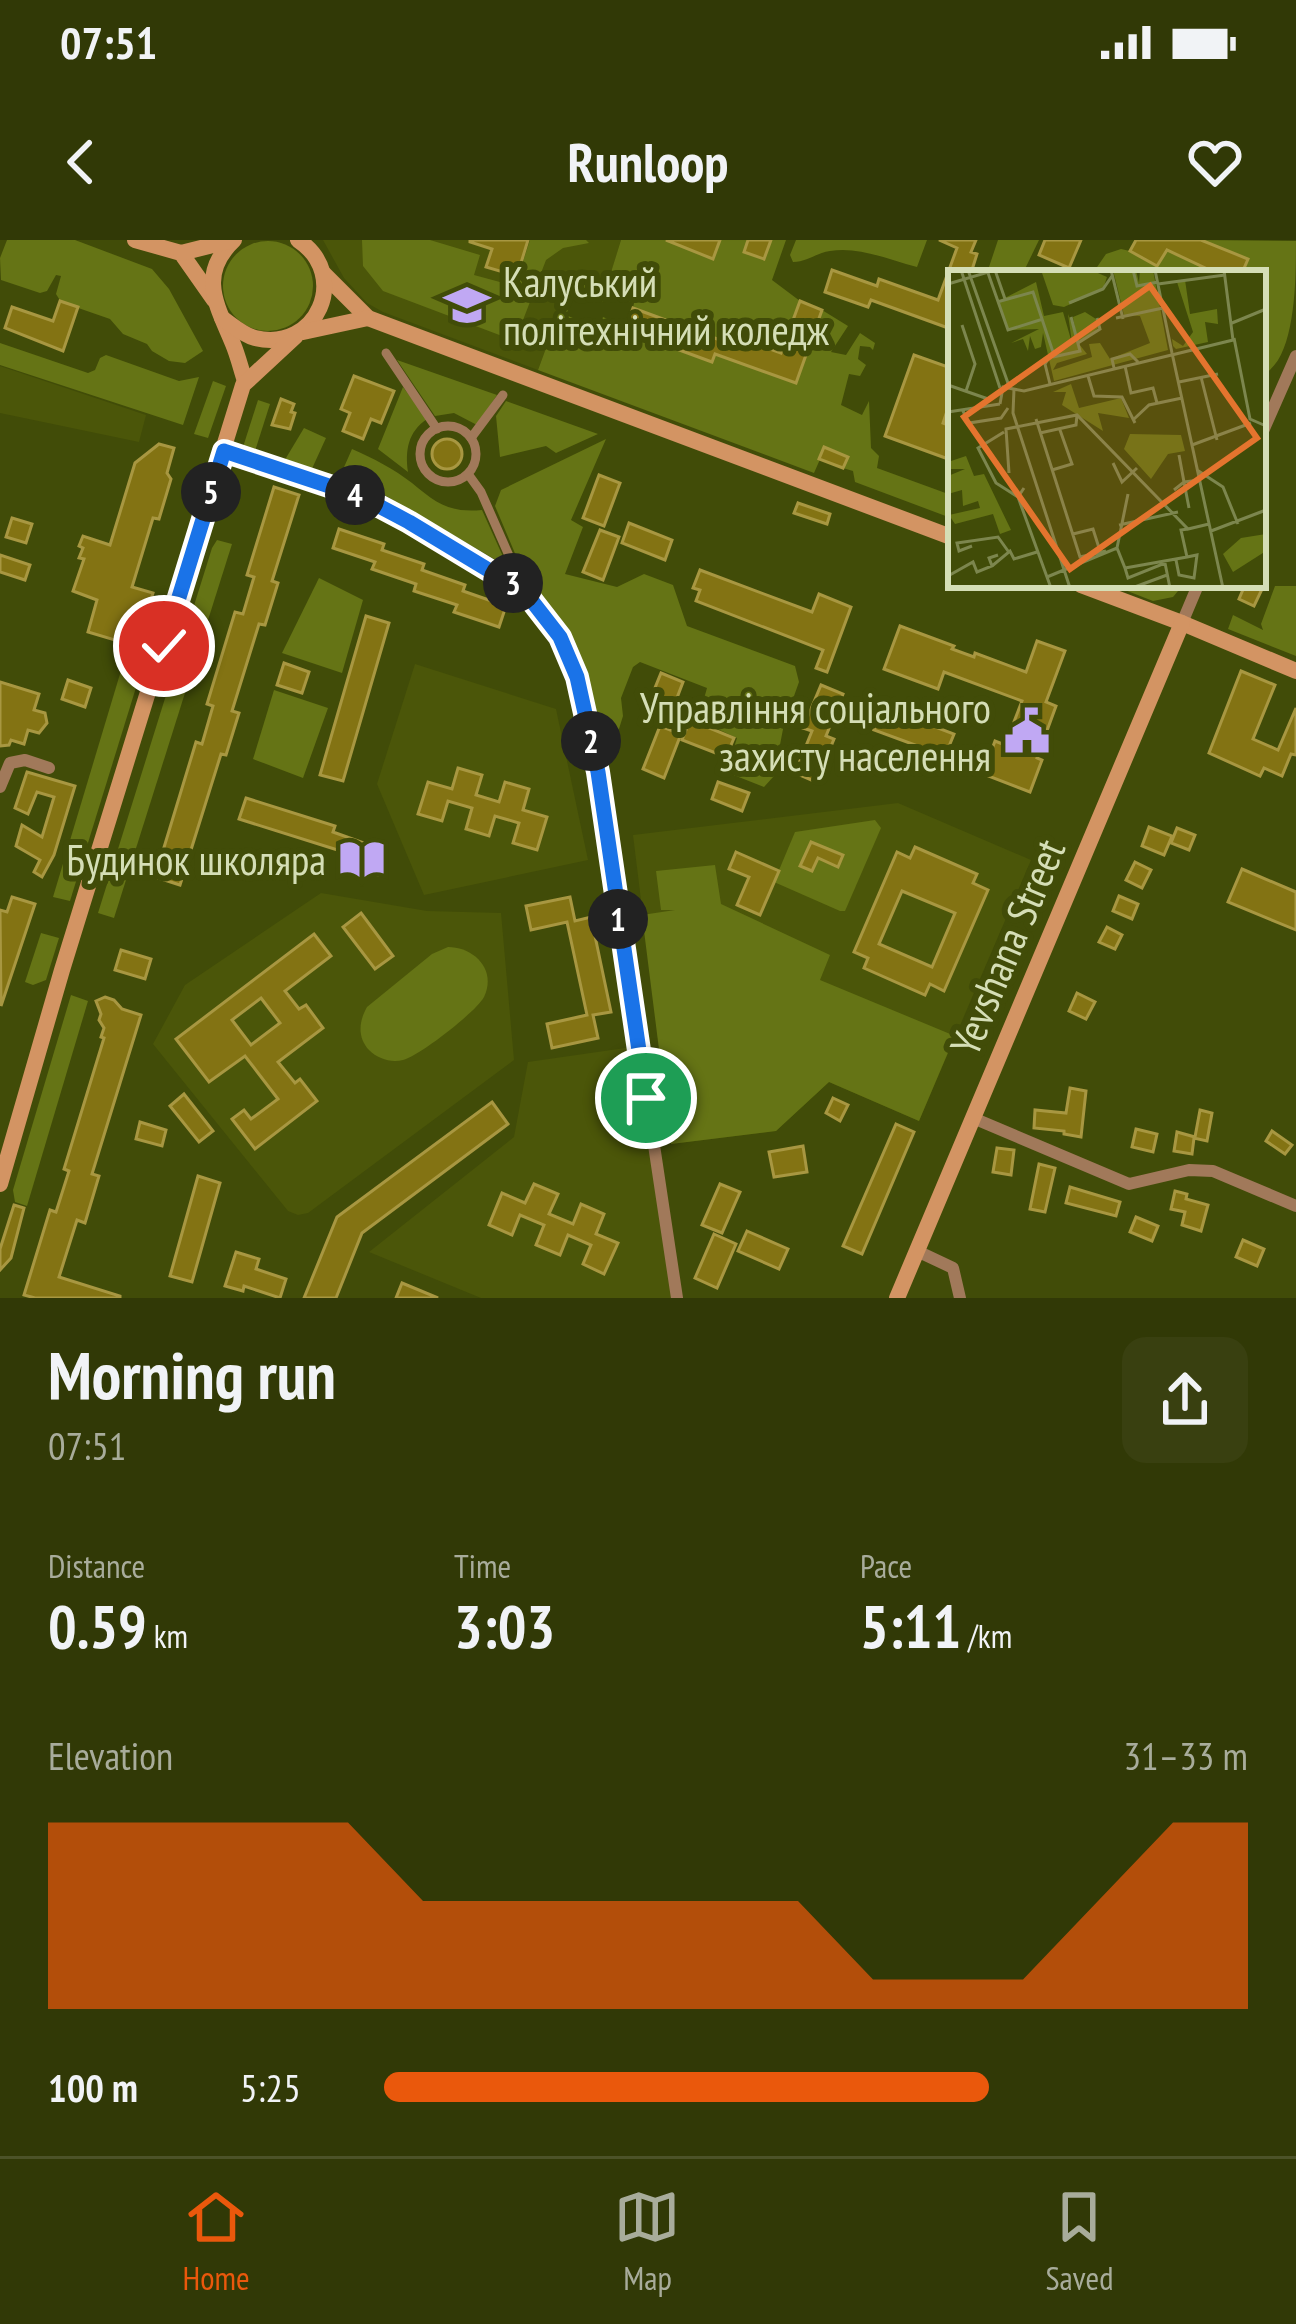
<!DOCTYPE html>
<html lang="en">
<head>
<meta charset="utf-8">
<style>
	:root { --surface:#313906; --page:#394010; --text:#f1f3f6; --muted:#a8ac9b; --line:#4c5328; --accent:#ea580c }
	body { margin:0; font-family:"PT Sans Narrow",sans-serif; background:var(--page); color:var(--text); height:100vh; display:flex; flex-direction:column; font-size:45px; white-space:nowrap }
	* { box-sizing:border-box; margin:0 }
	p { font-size:39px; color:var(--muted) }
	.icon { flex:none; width:66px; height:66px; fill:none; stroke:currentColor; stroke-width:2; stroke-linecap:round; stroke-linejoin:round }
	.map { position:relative; height:1058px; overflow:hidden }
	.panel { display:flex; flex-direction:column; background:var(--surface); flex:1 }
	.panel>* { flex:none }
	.pin { position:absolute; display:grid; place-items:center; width:102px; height:102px; color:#fff; margin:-51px; border:6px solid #fff; border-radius:50%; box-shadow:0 3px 12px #0007 }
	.km { position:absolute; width:60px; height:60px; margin:-30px; border-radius:50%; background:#222; color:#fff; font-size:33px; line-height:60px; text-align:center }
	.round { display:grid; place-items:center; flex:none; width:126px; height:126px; border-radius:24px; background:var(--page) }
	.headline { display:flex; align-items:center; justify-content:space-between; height:204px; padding:0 48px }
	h1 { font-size:66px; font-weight:700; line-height:90px }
	.stats { display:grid; grid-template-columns:repeat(3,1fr); gap:18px; height:204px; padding:12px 48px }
	.stats div { display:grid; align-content:center }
	.stats b { font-size:60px; font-weight:700 }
	.stats small { font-size:33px; font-weight:400 }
	.stats p { font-size:33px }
	.chart { height:336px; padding:24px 48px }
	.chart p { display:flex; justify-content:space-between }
	.chart svg { width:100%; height:216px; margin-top:12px; fill:var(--accent); opacity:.7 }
	ul { padding:0 48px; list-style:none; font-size:39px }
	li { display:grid; grid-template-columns:192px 144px 1fr; align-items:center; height:90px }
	li i { height:30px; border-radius:15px; background:var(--accent) }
	.status { display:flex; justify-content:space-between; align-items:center; height:84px; padding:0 60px; background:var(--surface); direction:ltr }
	.status svg { height:33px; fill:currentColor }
	header { display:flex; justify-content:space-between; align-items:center; height:156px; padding:0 48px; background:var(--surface); font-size:54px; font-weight:700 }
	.tab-bar { display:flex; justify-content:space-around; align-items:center; height:168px; border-top:3px solid var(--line); background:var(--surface); font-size:33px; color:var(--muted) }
	.tab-bar a { display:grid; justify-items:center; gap:6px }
	.tab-bar .on { color:var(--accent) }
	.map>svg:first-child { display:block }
</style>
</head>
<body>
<div class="status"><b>07:51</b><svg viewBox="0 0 49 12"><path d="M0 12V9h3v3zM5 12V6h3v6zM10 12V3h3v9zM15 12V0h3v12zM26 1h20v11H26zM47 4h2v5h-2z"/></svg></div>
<header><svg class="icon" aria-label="back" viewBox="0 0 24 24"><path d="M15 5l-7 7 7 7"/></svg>Runloop<svg class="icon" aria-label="heart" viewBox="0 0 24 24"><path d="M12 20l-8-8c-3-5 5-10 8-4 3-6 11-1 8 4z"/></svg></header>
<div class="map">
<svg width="1296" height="1058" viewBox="0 0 1296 1058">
	<rect width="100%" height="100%" fill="#414c08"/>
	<g fill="#4b5609">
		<path d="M323 0H621L608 43 574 33 538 130 383 72 367 63 344 38Z"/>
		<path d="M0 126 146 175 139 202 0 173Z"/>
		<path d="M415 424 556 469 588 620 424 655 377 544Z"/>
		<path d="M898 563 1031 620 919 881 829 842 776 891 671 904 633 595Z"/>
		<path d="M321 653 427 671 501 673 514 820 308 973 298 975 288 971 153 804 185 745Z"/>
		<path d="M639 806 677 1058H481L369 1012 514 897 528 822Z"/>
	</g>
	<g fill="#657415">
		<path d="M7 0H75L152 29 169 49 203 111 185 123 169 121 152 111 147 104 123 94 110 79 61 62 56 54 61 36 56 35 47 51 40 53 1 40 0 18Z"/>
		<path d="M362 0H430L480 15 474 35 515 46 530 0H586L589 3 563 8 546 20 515 101 383 51 363 26Z"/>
		<path d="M621 0H684L682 7 712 18 720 0H748L744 12 764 19 771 0H786L772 40 800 61 781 113 724 92 720 100 633 68 634 63 608 53 604 62 575 51 566 75 575 79V83L586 87 588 84 599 88 603 77 712 121 715 114 795 143 822 70 848 86 831 112 846 115 860 93 875 103 873 110 870 107 860 106 858 119 866 125 860 136 849 134 841 165 862 175 869 161 871 208 879 216 877 228 951 255V278L855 242 853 231 843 228 847 216 825 208 814 233 538 130 574 32 608 42Z"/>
		<path d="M796 0H927L917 27C889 20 859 6 830 11 816 13 807 22 793 22L790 15Z"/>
		<path d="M998 0H1039L1023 33H987Z"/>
		<path d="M1201 0 1296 1C1296 37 1296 113 1267 132L1263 130V33H1242L1248 19Z"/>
		<circle cx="268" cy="46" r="45"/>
		<path d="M1121 9 1130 11 1156 26 1167 10 1216 33H1093L1106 14Z"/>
		<path d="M0 103 88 133 95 130 100 118 106 115 179 141 199 137 183 185 0 125Z"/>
		<path d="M397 120 497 155 477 185 454 173 435 176Z"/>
		<path d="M213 141 226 146 208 198 194 194Z"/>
		<path d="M403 147 427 179C408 192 405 210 408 232L378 209Z"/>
		<path d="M258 160 270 164 255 211 243 207Z"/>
		<path d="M506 161 598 194 556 213 546 206 500 217 496 176Z"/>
		<path d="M304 188 326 198 310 233 283 223Z"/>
		<path d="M606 199 571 280 583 287 565 334 617 347 644 334 673 345 687 386 795 426 799 442 784 484 774 536 764 547 726 532 737 498 698 480 707 448 640 422 633 427 621 458 623 476 608 524H604L588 440 573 402 556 377 530 349 495 266 501 250Z"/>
		<path d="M352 209C373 218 394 229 412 243 436 263 449 273 482 270L509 330 496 320 381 253 341 234Z"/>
		<path d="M217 300 232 304 114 678 98 673 212 308Z"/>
		<path d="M319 338 363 360 342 433 282 413Z"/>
		<path d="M1112 345H1183L1173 357 1153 361Z"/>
		<path d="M1275 346H1296V416L1228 389 1233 375 1263 390 1261 384Z"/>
		<path d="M135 384 146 387 151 399 70 661 53 657Z"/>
		<path d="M274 450 328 468 303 538 253 519Z"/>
		<path d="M875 580 881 588 845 671H840L774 642 795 592Z"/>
		<path d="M715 625 721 664 830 715 820 740 955 796 919 881 829 842 776 891 671 904 642 675 675 670H661L656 631Z"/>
		<path d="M41 693 59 698 46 740 33 745 25 742Z"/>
		<path d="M448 707C474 707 497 730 484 757 476 772 419 816 403 820 391 823 378 819 369 810 357 797 359 781 367 767L432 714Z"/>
		<path d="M71 755 88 761 27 966 15 962 13 950Z"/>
	</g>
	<g fill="#837313" stroke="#a89741" stroke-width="3" fill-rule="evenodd">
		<path d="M470 0H528L517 36 486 27 492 9 470 2Z"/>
		<path d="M666 0H720L713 19Z"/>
		<path d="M748 0H771L764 19 744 12Z"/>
		<path d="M939 0H976L971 12 977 14 971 33H951V89L871 60 868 67 825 52 832 30 877 46 879 39 938 60 957 8Z"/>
		<path d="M1045 0H1081L1069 28 1039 15Z"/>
		<path d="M1136 0H1201L1248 19 1242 33H1216L1167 10 1157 26 1130 11Z"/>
		<path d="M60 61 78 67 63 111 5 88 12 67 53 81Z"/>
		<path d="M800 61 822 70 796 143 715 114 712 122 625 90 633 68 720 100 723 92 781 113Z"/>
		<path d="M914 115 951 128V159L943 183 951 186V220L885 196Z"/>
		<path d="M354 136 394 151 381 183 371 179 363 199 343 191 350 173 341 169Z"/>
		<path d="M281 159 294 164 291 172 295 173 290 189 272 185Z"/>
		<circle cx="447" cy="214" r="15"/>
		<path d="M159 204 174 208 167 233 171 239 159 279 153 278 132 347 153 353 144 383 125 377 118 401 88 392 97 360 73 351 84 319 79 318 83 308 79 306 83 296 110 305 135 223Z"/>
		<path d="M824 207 848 217 843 228 819 219Z"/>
		<path d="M599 235 620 243 604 286 583 278Z"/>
		<path d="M274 247 299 255 272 341 278 343 265 385 259 384 232 471 239 473 226 515 221 514 180 645 155 637 196 502 202 504 213 466 207 464 235 372 243 374 254 337 247 335Z"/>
		<path d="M798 263 830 274 827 284 794 273Z"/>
		<path d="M12 278 32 284 26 303 6 297Z"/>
		<path d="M629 283 672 300 665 320 622 303Z"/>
		<path d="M339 289 384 304 382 310 424 324 422 330 465 345 463 351 506 366 499 387 454 372 457 365 414 351 416 344 372 329 375 322 333 308Z"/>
		<path d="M600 290 619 297 603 340 583 332Z"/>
		<path d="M0 315 30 325 25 340 0 332Z"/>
		<path d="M700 330 812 372 819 354 851 367 827 432 816 428 823 410 696 361 700 350 693 348Z"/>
		<path d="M1245 345H1264L1254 366 1239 359Z"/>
		<path d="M366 376 389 383 343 541 320 535Z"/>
		<path d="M900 386 954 406 952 409 974 417 975 413 1026 432 1037 401 1065 411 1046 462 1056 466 1037 518 1042 520 1030 552 983 534 995 501 1005 505 1022 461 944 432 938 449 884 429Z"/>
		<path d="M284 423 309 432 302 453 277 445Z"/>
		<path d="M1241 431 1275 445 1253 499 1278 510 1296 468V515L1291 514 1282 536 1264 528 1260 536 1209 513Z"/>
		<path d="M661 433 683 442 667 484 644 475Z"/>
		<path d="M68 440 91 448 85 467 62 459Z"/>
		<path d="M0 442 39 454 34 470 45 473 47 483 39 493 28 490 24 504 11 500 9 505 0 506Z"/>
		<path d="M821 445 843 454 826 496 834 499 816 542 795 533 812 491 803 488Z"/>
		<path d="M872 463 954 494 945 516 874 490 877 484 866 480Z"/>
		<path d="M690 480 734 498 726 517 682 500Z"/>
		<path d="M660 486 681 494 664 538 643 529Z"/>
		<path d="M458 528 482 535 476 555 499 562 505 542 529 549 523 570 547 577 537 610 513 603 519 583 495 576 489 596 466 589 472 568 448 561 442 581 418 574 428 542 452 549Z"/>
		<path d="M27 532 75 546 54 615 42 637 34 632 40 620 16 606 22 585 42 597 54 557 37 552 28 574 15 568Z"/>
		<path d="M718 542 749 553 742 571 712 559Z"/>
		<path d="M246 558 335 586 333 592 386 611 378 635 340 622 344 612 239 579Z"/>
		<path d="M1149 587 1172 596 1164 615 1142 606Z"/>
		<path d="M1177 588 1195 595 1189 610 1171 603Z"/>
		<path d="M811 602 843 615 838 627 818 618 812 631 800 626Z"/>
		<path d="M915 607 977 634 973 643 988 650 944 751 930 744 925 755 864 728 868 718 854 712 897 612 910 618ZM902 651 955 673 932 727 879 704Z"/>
		<path d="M736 612 779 631 760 675 737 665 749 637 729 629Z"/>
		<path d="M1135 622 1151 630 1142 648 1126 640Z"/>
		<path d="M1242 629 1296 652V690L1228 662Z"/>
		<path d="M1119 656 1138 664 1132 679 1113 671Z"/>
		<path d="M12 657 35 664 1 766 0 670 7 672Z"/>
		<path d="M570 657 575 681 591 677 611 772 593 775 598 798 552 808 547 784 587 775 567 682 531 690 526 666Z"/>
		<path d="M361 673 393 716 375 729 343 687Z"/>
		<path d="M1107 687 1122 695 1115 709 1099 702Z"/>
		<path d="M314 694 331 716 285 751 299 769 306 765 323 788 278 822 295 843 300 839 317 861 255 909 232 879 244 870 251 879 278 859 245 816 209 842 176 799ZM261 758 280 783 251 805 232 780Z"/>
		<path d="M121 710 151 719 145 739 115 730Z"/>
		<path d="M1077 753 1095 762 1086 779 1069 771Z"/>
		<path d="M105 757 114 760 122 769 141 775 92 934 99 936 85 983 77 980 59 1037 120 1056V1058H35L24 1055 50 970 56 972 69 931 64 929 104 798 101 797 104 788 99 780 101 774 96 761Z"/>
		<path d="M1070 848 1086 851 1081 897 1064 894V891L1034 888 1035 870 1066 873Z"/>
		<path d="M184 854 213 891 199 902 170 866Z"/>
		<path d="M833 858 848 865 840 881 826 873Z"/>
		<path d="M492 862 508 884 362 993 336 1058H304L337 977Z"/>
		<path d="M1200 870 1212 873 1207 901 1194 898 1192 914 1174 911 1177 892 1195 897Z"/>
		<path d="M140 882 166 890 162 906 136 899Z"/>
		<path d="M896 884 914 892 862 1014 843 1006Z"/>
		<path d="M1136 889 1157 894 1153 912 1132 907Z"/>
		<path d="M1272 891 1292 905 1285 914 1266 901Z"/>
		<path d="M803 906 807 932 774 937 769 912Z"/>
		<path d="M997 908 1014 910 1011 935 993 932Z"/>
		<path d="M1039 924 1055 928 1045 972 1030 969Z"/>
		<path d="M198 936 220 943 192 1042 170 1036Z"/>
		<path d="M534 944 558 954 549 974 573 984 581 964 604 974 596 994 618 1003 604 1034 583 1024 591 1005 568 995 560 1015 536 1005 544 985 520 975 512 995 489 985 502 953 525 963Z"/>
		<path d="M720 944 740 952 722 993 702 985Z"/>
		<path d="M1070 947 1120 962 1116 976 1066 963Z"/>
		<path d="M1175 951 1187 954 1186 959 1208 965 1201 991 1182 985 1185 972 1171 969Z"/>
		<path d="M14 965 24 968 11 1018 0 1030V1009Z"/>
		<path d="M1136 977 1158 986 1152 1001 1130 992Z"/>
		<path d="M747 991 788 1009 779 1029 738 1011Z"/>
		<path d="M714 994 736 1004 717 1048 695 1038Z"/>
		<path d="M1243 1000 1264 1009 1257 1026 1236 1017Z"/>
		<path d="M236 1012 259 1019 256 1029 286 1039 280 1058 244 1046 243 1051 225 1046Z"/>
		<path d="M402 1043 438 1058H396Z"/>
	</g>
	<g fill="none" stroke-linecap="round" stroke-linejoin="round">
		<g stroke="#a1795a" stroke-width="9">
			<path d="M386 113 437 189"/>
			<circle cx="448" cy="214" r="28"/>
			<path d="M471 198 503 155"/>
			<path d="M468 234 481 252 525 352"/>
		</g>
		<g stroke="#a1795a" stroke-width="12">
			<path d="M1263 191 1296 116"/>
			<path d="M224 211 362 257 491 329 525 352 536 362 560 397 577 438 598 533 677 1058"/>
			<path d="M1182 383 1198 345"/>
			<path d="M0 547 10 523 25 520 49 528"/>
			<path d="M973 878 1129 944 1189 930 1213 931 1296 966"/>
			<path d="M917 1011 953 1028 960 1058"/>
		</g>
		<g stroke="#d39463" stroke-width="16">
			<path d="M135 0 181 13 214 60"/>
			<path d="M234 0C197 35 217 65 233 104 238 116 241 129 245 141"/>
			<path d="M181 13 233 0"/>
			<path d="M324 34 368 78 951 297"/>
			<path d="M222 78C232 85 243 95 255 98 317 113 351 35 298 0"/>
			<path d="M303 92 368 78"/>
			<path d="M1081 345 1182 383 1296 431"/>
			<path d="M0 944 62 730 243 145 296 96"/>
			<path d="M897 1058 1182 383"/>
		</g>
	</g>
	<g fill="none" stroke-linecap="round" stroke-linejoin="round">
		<g stroke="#fff" stroke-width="24">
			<path id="route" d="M164 406 224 211 362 257 409 282 525 352 560 397 577 437 598 532 646 858"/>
		</g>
		<use href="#route" stroke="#1a73e8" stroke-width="15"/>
	</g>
	<defs>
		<g id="university-bare" transform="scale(3.6)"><path d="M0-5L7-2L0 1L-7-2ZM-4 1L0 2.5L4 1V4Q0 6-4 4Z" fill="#c0a8f3" stroke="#414c08" stroke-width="2.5" paint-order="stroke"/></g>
		<g id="civic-bare" transform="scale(3.6)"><path d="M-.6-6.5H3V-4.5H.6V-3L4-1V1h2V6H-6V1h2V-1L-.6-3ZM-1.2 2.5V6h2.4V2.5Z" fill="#c0a8f3" stroke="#414c08" stroke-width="2.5" paint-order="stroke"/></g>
		<g id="library-bare" transform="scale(3.6)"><path d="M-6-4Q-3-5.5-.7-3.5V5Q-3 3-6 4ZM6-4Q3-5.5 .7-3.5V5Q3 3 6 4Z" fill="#c0a8f3" stroke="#414c08" stroke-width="2.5" paint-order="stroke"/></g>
	</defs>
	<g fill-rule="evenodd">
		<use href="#university-bare" x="467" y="65"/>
		<use href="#civic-bare" x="1027" y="491"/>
		<use href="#library-bare" x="362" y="619"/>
	</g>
	<g text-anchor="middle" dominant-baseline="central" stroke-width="12" stroke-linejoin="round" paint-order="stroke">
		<g font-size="42" fill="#d5deb6" stroke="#414c08" text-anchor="end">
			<text x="503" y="41" text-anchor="start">Калуський<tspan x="503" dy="48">політехнічний коледж</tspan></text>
			<text x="991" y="467">Управління соціального<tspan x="991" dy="48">захисту населення</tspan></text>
			<text x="326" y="619">Будинок школяра</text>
		</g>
		<g font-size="42" fill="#d5deb6" stroke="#414c08">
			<text transform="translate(1007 707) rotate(-67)">Yevshana Street</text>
		</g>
	</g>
	<g transform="translate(948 30)">
		<rect width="318" height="318" fill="#414c08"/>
		<path d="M93 0H143L159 7 155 19 116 37 105 35ZM165 0H188L191 13 192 0H205L220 80 106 111 95 63 93 77 87 79 82 66 80 81 75 69 63 73 91 59 60 60 49 32 88 12 96 46 115 42 124 73 120 44 128 64 125 47 137 42 148 49 150 58 131 74 139 84 109 93 105 100 144 87 141 74 152 73 162 89 202 73 192 46 176 45ZM237 10 242 44 269 39 270 54 257 52 260 72 228 79 225 76 224 69 235 76 245 62 229 12ZM123 114 131 138 173 128 181 148 150 143 155 161 114 135 118 122H105ZM182 164 233 165 237 181 220 184 203 209 176 179ZM18 186 26 206 36 204 63 260 52 264 45 244 7 254 1 245 32 238 30 231 15 236 14 220 0 224V206L17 199H0V192ZM318 264V281L285 302 275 284 293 268Z" fill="#657415"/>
		<path fill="none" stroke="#7c864e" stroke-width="3" d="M13 0 52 118M20 0 61 116M163 0 175 49M185 0 189 16 210 12M207 0 224 83M40 3 60 60 95 49M0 14 47 0 57 29M210 14 277 5M49 32 85 22 105 82 97 94 102 114M121 33 155 19 164 6M168 48 215 38M284 53 318 39M14 55 27 94 18 121M286 68 302 149 318 156M130 73 152 59 149 48M224 83 275 318M105 87 132 81 123 47M177 96 183 123 205 118 209 133M166 98 164 89 182 84 190 92M140 106 146 126 174 127 187 153M253 107 269 170M231 112 270 104M0 115 43 130M66 119 65 143 122 318M52 134 55 117 76 121 285 70 276 0M14 139 21 153 53 148 60 138M0 142 52 134M88 149 132 287 158 281M185 150 201 135 234 128M56 162 30 178 48 213 70 227M92 163 128 155 129 145M244 175 303 153M231 185 236 212 252 210M165 193 174 212 189 198M104 200 124 194 112 160M249 200 275 217 290 254M61 203 58 159 129 145 240 259 261 254M76 218 70 227 103 318M226 220 236 212 241 238M171 255 230 242M263 261 318 240M125 264 145 259 152 281M24 276 11 281 9 273 50 267 60 281M169 278 180 224M228 290 231 305 246 308 249 285 239 287M44 296 62 281 66 289 89 282M177 298 180 308 217 293 222 318M0 306 25 292 29 302 44 296 41 288 50 285M99 307 169 278 177 298 239 287 233 260 240 259M184 318 219 305"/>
		<path fill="#e4742e" fill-opacity="0.15" stroke="#e4742e" stroke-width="6" d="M202 16 309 168 122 299 16 147Z"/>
		<rect width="318" height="318" fill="none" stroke="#d5deb6" stroke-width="6"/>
	</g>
</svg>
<div class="pin" style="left:646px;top:858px;background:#1e9e55"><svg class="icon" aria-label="arrive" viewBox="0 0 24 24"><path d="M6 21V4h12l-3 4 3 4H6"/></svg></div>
<div class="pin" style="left:164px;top:406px;background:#d93025"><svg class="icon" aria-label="check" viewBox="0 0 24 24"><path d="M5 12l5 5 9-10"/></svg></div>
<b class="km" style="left:618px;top:679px">1</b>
<b class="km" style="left:591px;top:501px">2</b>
<b class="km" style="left:513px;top:343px">3</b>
<b class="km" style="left:355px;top:255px">4</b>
<b class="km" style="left:211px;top:252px">5</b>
</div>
<section class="panel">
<div class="headline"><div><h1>Morning run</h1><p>07:51</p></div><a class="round"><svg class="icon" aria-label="share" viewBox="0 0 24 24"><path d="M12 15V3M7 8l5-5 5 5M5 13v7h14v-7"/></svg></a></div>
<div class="stats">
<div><p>Distance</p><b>0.59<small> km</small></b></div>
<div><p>Time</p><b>3:03</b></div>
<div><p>Pace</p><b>5:11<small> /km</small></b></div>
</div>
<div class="chart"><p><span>Elevation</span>31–33 m</p>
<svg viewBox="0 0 160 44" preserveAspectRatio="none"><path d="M0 44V6L10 6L20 6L30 6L40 6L50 22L60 22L70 22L80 22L90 22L100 22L110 38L120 38L130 38L140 22L150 6L160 6V44z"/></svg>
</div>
<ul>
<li><b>100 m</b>5:25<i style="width:70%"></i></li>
</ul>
</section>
<nav class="tab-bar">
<a class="on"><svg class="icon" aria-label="home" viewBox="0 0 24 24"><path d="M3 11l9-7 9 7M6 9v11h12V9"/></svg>Home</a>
<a><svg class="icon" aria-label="map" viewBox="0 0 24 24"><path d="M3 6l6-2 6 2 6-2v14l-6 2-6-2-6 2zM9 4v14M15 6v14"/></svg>Map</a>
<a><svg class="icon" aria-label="saved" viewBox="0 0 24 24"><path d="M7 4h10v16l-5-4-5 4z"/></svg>Saved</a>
</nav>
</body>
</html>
